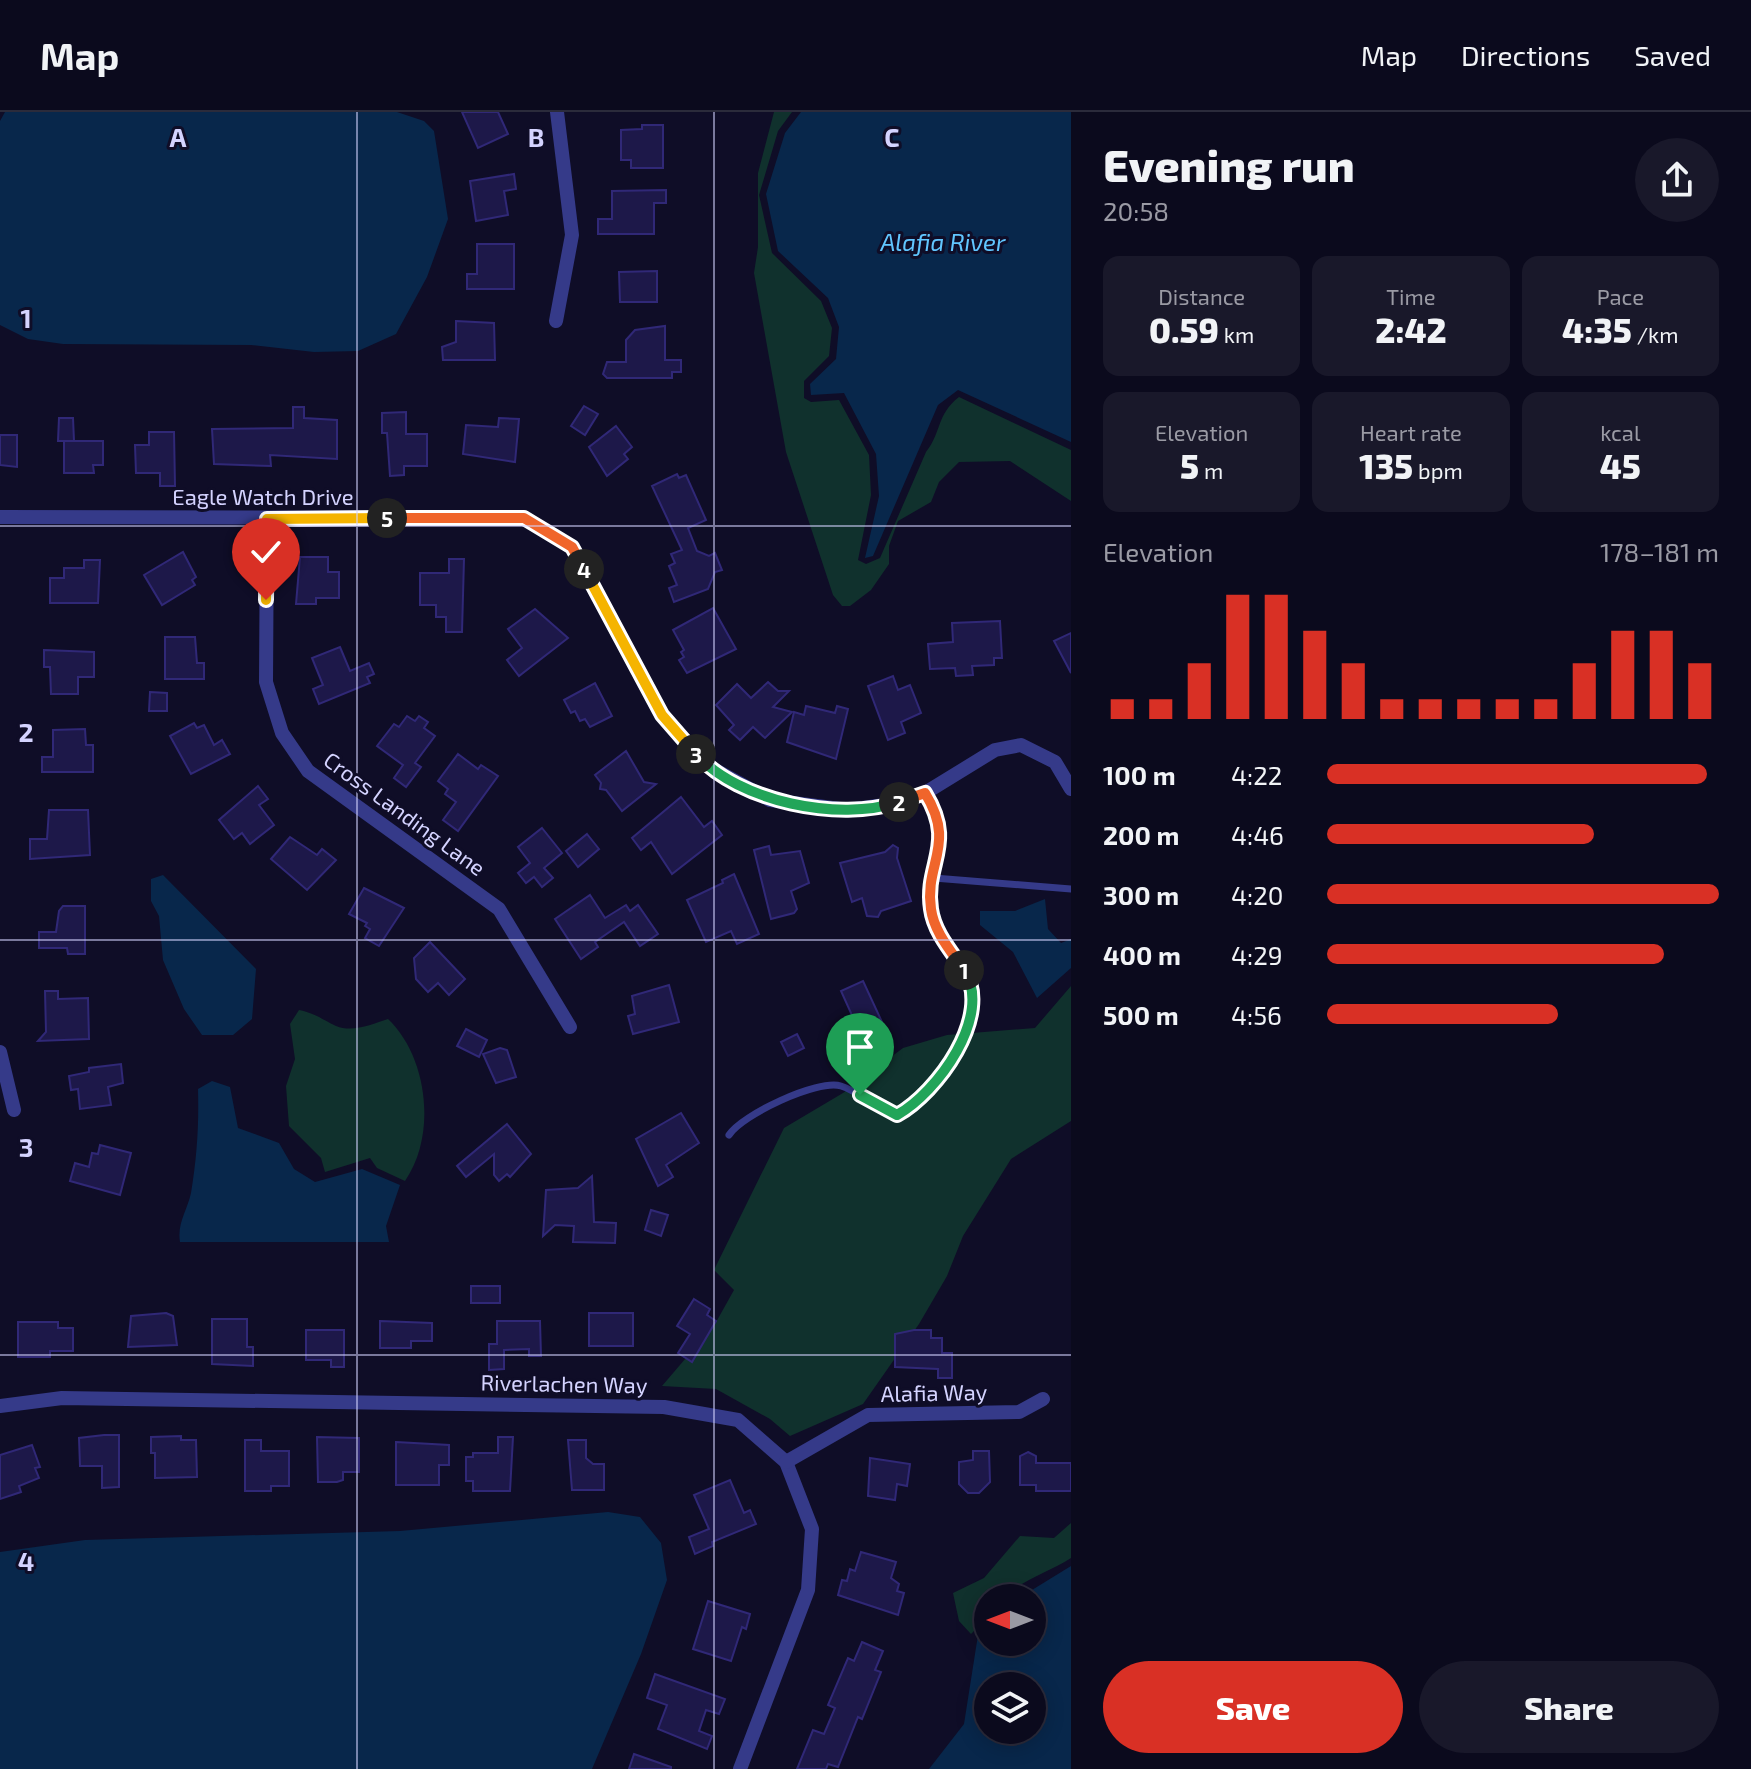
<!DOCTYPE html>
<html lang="en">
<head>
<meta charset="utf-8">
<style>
	:root { --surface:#0b0a1d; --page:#19182a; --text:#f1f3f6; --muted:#9a9aa4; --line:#2b2b3b; --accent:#d93025 }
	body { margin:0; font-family:"Exo 2",sans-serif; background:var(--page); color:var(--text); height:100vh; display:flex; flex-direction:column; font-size:30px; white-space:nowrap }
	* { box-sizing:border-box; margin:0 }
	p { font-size:26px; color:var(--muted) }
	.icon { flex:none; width:44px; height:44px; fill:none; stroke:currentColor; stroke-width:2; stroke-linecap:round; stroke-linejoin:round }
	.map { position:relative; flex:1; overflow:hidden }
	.sheet { display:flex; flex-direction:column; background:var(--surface); width:680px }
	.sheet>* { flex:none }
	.needle { width:52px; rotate:270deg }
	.fabs { position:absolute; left:974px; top:1472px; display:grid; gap:16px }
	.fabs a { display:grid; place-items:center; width:72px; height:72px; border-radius:50%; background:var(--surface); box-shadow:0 4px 20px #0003,0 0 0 2px var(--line); font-size:40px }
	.pin { position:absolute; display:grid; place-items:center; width:68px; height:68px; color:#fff; margin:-82px -34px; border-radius:50% 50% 50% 0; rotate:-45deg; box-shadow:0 0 8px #0007 }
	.pin .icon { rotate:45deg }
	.km { position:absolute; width:40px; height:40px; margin:-20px; border-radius:50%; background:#222; color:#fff; font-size:22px; line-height:40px; text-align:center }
	.round { display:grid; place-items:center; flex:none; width:84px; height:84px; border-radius:42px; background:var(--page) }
	.headline { display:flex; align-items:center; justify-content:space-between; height:136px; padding:0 32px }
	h1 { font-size:44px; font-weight:800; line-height:60px }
	.figures { display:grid; grid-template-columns:repeat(3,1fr); gap:12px; height:136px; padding:8px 32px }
	.figures div { display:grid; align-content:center; border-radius:16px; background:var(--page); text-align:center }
	.figures b { font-size:34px; font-weight:800 }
	.figures small { font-size:22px; font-weight:400 }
	.figures p { font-size:22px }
	.chart { height:224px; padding:16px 32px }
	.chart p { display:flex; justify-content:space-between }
	.chart svg { width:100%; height:144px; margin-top:8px; stroke:var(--accent); stroke-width:6 }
	.action { display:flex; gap:16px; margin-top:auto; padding:16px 32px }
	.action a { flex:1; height:92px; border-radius:48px; background:var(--accent); color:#fff; font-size:32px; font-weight:800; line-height:92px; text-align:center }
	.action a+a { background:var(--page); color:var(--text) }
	ul { padding:0 32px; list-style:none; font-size:26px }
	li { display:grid; grid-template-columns:128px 96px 1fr; align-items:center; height:60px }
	li i { height:20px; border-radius:10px; background:var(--accent) }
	header { display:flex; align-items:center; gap:48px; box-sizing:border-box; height:112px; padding:0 40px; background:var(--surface); border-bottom:2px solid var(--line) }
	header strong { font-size:38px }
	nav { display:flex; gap:44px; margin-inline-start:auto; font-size:28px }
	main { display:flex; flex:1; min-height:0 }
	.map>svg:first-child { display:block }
</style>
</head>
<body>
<header>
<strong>Map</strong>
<nav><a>Map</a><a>Directions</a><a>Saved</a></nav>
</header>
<main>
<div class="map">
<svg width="1071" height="1657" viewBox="0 0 1071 1657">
	<rect width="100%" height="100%" fill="#0f0d27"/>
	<g fill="#10312d">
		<path d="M774 0H792L778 19 759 83 772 141 821 189 832 216 829 244 804 269V286L811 290 839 288 869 343 871 383 858 448 866 452 880 446 926 340C942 320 936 303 959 285L1071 338V389L1010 349 959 350 939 370 931 390 898 409 889 434V452L871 478 850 494H842L833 483 786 340 754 161 758 135V61Z"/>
		<path d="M1071 874V1009L1011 1047 963 1124 947 1164 919 1212 863 1292 790 1324 770 1307 716 1277 662 1274 715 1212 734 1178 714 1158 784 1016 843 981 903 936 947 923 1035 916Z"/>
		<path d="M299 898C317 902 321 907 336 914 353 921 372 912 388 907 428 945 437 1023 405 1069L377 1056 370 1046 325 1060 321 1046 289 1014 286 974 295 947 290 912Z"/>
		<path d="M1071 1411V1446C1048 1461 1022 1467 1004 1486H988V1505L971 1522 959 1509 953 1481 984 1466 1020 1424 1054 1426Z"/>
	</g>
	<g fill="#08274b" fill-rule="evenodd">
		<path d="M5 0H397L424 9 434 19 448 107 427 165 396 222 358 239 314 240 251 233 63 232 28 227 0 213V9Z"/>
		<path d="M801 0H1071V330L958 278 938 293 873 444 865 446 879 384 876 342 844 281 811 283 810 272 836 247 839 215 828 186 778 139 766 82 785 21Z"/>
		<path d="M163 763 256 857 252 907 233 923H202L184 897 163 848 159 804 151 789V767Z"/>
		<path d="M1045 787 1048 817 1061 831 1071 827V856L1037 886 1013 840 980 813V799H1015Z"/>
		<path d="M212 969 230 975 238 1016 279 1031 294 1057 315 1070 362 1057 400 1073 386 1114 389 1130H180C177 1111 187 1099 191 1081 197 1045 199 1013 198 977Z"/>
		<path d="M608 1400 640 1405 661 1431 667 1468 641 1542 592 1657H0V1440L85 1428 400 1419Z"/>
		<path d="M1071 1454V1657H929L964 1612 978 1523 988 1514V1530H1032V1486H1019ZM988 1574H1032V1618H988Z"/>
	</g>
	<g fill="#1d1849" stroke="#302877" stroke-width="2">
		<path d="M462 0H498L508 22 478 36Z"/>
		<path d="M642 13H663V56H631V48H621V18L642 17Z"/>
		<path d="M514 62 516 77 504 79 508 103 476 109 470 69Z"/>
		<path d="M666 78V91H654V122H598V107H612V79Z"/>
		<path d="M477 132H514V177H467V162H477Z"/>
		<path d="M657 159V190H620L619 160Z"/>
		<path d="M456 209 494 211 495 248H443L442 235 456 230Z"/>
		<path d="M665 214V248H681V260H672V266H607L603 262 607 250H626V228L635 218Z"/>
		<path d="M584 294 598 302 585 323 571 314Z"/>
		<path d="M293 295H304V306L337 308V347L270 343 271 354 214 352 212 317 293 316Z"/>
		<path d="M406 300V322H427V354H404V363L390 364 387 321H382V301Z"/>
		<path d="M59 306H73L74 329H58Z"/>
		<path d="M499 306 519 307 515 350 463 342 466 313 498 315Z"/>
		<path d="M616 314 632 335 624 342 628 347 607 364 589 335Z"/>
		<path d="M149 320H174L175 374H160V361H136L135 333H149Z"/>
		<path d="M0 323H17V355L0 353Z"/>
		<path d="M64 329H103V353H93L94 361H64Z"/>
		<path d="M677 362 679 366 686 363 706 408 688 416 697 439 709 444 715 441 722 458 715 460 708 477 674 490 669 476 677 473 669 454 675 451 671 442 682 438 652 374Z"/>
		<path d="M183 440 196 465 192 468 195 473 162 493 144 463Z"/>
		<path d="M300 445H328V460H339V486H316V492H296Z"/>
		<path d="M449 447H464L462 520H446V505H436V493H420V461H449Z"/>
		<path d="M84 448H100L98 491H50V466H64V456H84Z"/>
		<path d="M713 496 736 537 687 561 679 548 684 545 681 540 684 538 673 518Z"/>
		<path d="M535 497 568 526 519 564 507 548 522 536 508 517Z"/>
		<path d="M1000 509 1002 546H994V553L972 554 973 563 956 564 955 556 930 557 928 532 953 530 952 511Z"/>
		<path d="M1071 521V561L1054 529Z"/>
		<path d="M165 525H195L197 551H204V567H165Z"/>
		<path d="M340 535 350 559 369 551 374 562 367 565 370 571 319 592 313 577 323 573 312 546Z"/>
		<path d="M44 538 94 540V565H78V582H51L50 555H44Z"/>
		<path d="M893 564 898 578 910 573 921 601 901 610 905 621 888 628 868 574Z"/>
		<path d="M768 570 778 579H789L773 595 792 600 765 626 753 615 740 628 729 618 734 613 716 593 737 572 751 586Z"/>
		<path d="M595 571 612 604 590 615 585 607 580 609 575 599 571 601 564 588Z"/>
		<path d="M150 580 167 581V599H149Z"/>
		<path d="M806 594 835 601 837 594 848 597 836 647 787 630 794 600 804 603Z"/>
		<path d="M407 604 415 609 419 604 428 610 424 616 435 624 415 651 421 655 406 675 394 666 403 653 377 634 394 612 399 615Z"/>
		<path d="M194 611 197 616 204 613 214 633 222 628 230 642 191 662 170 624Z"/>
		<path d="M85 617 86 633H93V660H42V645H53V618Z"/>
		<path d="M626 639 644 670 656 672 622 699 606 678 600 677 601 671 595 663Z"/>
		<path d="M458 642 478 657 481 653 498 664 458 719 443 708 456 690 445 682 448 677 438 669Z"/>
		<path d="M258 674 268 687 259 693 274 713 250 732 242 721 234 727 219 708Z"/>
		<path d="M681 685 704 715 712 709 722 723 672 762 651 730 641 738 632 726Z"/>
		<path d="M49 698H88L90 743 30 747V727H47Z"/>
		<path d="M542 716 562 741 544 756 553 766 542 775 534 765 526 771 518 761 530 751 518 735Z"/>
		<path d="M587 722 599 737 578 755 566 739Z"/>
		<path d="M290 725 317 743 322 737 336 748 307 778 271 747Z"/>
		<path d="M893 733 898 736 897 746 911 789 881 799 878 805 867 804 862 786 852 790 840 751 885 740Z"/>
		<path d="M769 734 771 743 800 739 809 771 791 779 797 797 794 801 771 807 754 738Z"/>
		<path d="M734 762 759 822 737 832 731 819 706 830 687 788 723 771 722 768Z"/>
		<path d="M364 776 404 796 379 834 365 826 370 817 365 814 367 811 349 802Z"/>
		<path d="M590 783 605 806 626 793 630 799 638 793 658 822 640 834 624 810 595 830 598 835 581 847 555 807Z"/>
		<path d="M63 794H85V842H68L67 836H39V820H56L59 799Z"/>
		<path d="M430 830 465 867 449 883 438 871 428 880 416 867 414 846Z"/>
		<path d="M863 869 882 910 860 921 841 879Z"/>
		<path d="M669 873 679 910 633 922 628 904 635 902 632 884Z"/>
		<path d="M45 879H58V887L88 886 89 927 38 929 46 920Z"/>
		<path d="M466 917 487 928 479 945 457 934Z"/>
		<path d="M797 922 804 936 788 944 781 930Z"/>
		<path d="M500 936 507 938 516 965 496 971 483 942Z"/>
		<path d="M121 952 123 971 108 975 111 993 80 997 78 977 71 978 69 964 89 960V956Z"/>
		<path d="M681 1001 699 1031 666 1053 673 1065 658 1074 636 1027Z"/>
		<path d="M507 1012 531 1042 510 1065 507 1062 499 1069 494 1063V1042L466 1065 457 1054Z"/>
		<path d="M100 1033 131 1041 120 1083 70 1069 75 1051 89 1055 92 1041 98 1042Z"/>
		<path d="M592 1064 594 1110 616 1111 615 1131 573 1130 574 1114 555 1113 543 1124 546 1078 578 1076Z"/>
		<path d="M651 1098 668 1103 661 1124 645 1118Z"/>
		<rect x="471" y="1174" width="29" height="17"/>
		<path d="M694 1187 710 1197 707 1203 716 1209 692 1250 678 1241 690 1222 677 1214Z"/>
		<path d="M166 1201 173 1204 177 1233 128 1235 131 1204Z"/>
		<rect x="589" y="1201" width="44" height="33"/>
		<path d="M212 1207H247V1235H253V1254L212 1252Z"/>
		<path d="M380 1209 432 1211V1229H411V1236H380Z"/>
		<path d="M497 1209H540L541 1244H529V1237L504 1238V1257L489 1258V1232H497Z"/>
		<path d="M18 1210H58V1216H73V1239H50V1245H18Z"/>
		<path d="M306 1218H344V1255H331V1248H306Z"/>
		<path d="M914 1218H931V1226H942V1241H952V1266H938V1257L895 1255V1222Z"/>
		<path d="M104 1323H119V1375L102 1376V1354H80L79 1326Z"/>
		<path d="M181 1324V1328H196L197 1365 155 1366V1341H151V1325Z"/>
		<path d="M317 1325 359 1326V1360H343V1368L337 1370H318Z"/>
		<path d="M498 1325H513L510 1379H473V1369H466V1345H473V1341H498Z"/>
		<path d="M245 1328H261V1339H289V1374H271V1379H245Z"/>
		<path d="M568 1328H586V1346L593 1352H604V1378H572Z"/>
		<path d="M396 1330 449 1333V1353H439V1373H396Z"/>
		<path d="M32 1333 40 1355 35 1356 39 1366 19 1374 21 1380 0 1387V1343Z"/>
		<path d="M973 1339H989L990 1370 979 1381H968L959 1372V1350L973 1348Z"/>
		<path d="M1028 1340 1036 1344V1351H1071V1379H1036V1373H1020V1344Z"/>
		<path d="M870 1346 910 1352 907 1374 897 1372 895 1388 868 1384Z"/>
		<path d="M730 1368 744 1401 750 1398 756 1412 712 1430 713 1434 695 1442 689 1425 709 1417 694 1383Z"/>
		<path d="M861 1440 896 1450 891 1466 899 1472 897 1479 904 1481 898 1503 838 1483 842 1468 847 1469 850 1457 855 1459Z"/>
		<path d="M708 1489 750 1502 746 1517 742 1515 731 1549 693 1537Z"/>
		<path d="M862 1530 883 1539 875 1558 881 1560 862 1607 858 1605 838 1655 828 1652 826 1657H797L813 1618 824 1622 835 1596 828 1593 848 1546 854 1549Z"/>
		<path d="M655 1562 725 1587 719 1602 706 1598 699 1619 712 1624 707 1637 658 1617 667 1593 647 1586Z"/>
		<path d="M634 1642 671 1655V1657H629Z"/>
	</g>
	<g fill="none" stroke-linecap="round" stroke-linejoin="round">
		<g stroke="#353a89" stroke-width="7">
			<path d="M934 766 1071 777"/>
			<path d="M729 1023C742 1003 817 967 841 974 861 980 876 999 897 1003 935 982 988 909 968 865 957 840 933 823 930 795 926 750 954 728 925 681"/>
		</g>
		<g stroke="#353a89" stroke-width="14">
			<path d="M556 209 572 123 557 0"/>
			<path d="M0 405 524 406 572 435 662 603 706 653 770 688 848 698 892 692 925 681 995 638 1021 633 1055 650 1071 677"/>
			<path d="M267 407 266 570 282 621 308 659 499 797 570 915"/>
			<path d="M0 940 14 998"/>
			<path d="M0 1294 62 1286 664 1295 738 1308 786 1350 812 1417 808 1478 740 1657"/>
			<path d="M786 1350 868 1303 1019 1300 1043 1287"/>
		</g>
	</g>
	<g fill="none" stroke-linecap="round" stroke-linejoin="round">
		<g stroke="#fff" stroke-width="16">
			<path id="split-1" d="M860 983 897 1003C937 981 994 903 964 858"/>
		</g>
		<g stroke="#fff" stroke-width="16">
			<path id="split-2" d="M899 690 925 681C957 733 924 751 931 797 934 820 951 839 964 858"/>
		</g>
		<g stroke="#fff" stroke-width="16">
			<path id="split-3" d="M696 642C739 690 839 710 899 690"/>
		</g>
		<g stroke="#fff" stroke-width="16">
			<path id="split-4" d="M584 457 662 603 696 642"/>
		</g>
		<g stroke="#fff" stroke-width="16">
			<path id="split-5" d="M387 406H524L572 435 584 457"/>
		</g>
		<g stroke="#fff" stroke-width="16">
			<path id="split-6" d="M266 488 267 407 387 406"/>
		</g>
		<use href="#split-1" stroke="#22a559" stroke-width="10"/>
		<use href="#split-2" stroke="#f0652b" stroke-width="10"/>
		<use href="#split-3" stroke="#22a559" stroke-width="10"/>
		<use href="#split-4" stroke="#f5b400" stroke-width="10"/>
		<use href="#split-5" stroke="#f0652b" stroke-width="10"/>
		<use href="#split-6" stroke="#f5b400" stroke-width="10"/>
	</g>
	<path fill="none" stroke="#d4d3ff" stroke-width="2" stroke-opacity="0.55" d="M357 0V1657M714 0V1657M0 414H1071M0 828H1071M0 1243H1071"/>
	<g text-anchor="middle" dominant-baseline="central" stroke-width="6" stroke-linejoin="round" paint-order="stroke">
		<g font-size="22" fill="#d4d3ff" stroke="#0f0d27">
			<text x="263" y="384">Eagle Watch Drive</text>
			<text transform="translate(405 701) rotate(36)">Cross Landing Lane</text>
			<text transform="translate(564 1271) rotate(1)">Riverlachen Way</text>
			<text transform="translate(934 1280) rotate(-1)">Alafia Way</text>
		</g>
		<g font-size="24" font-style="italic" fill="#61c6ff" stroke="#0f0d27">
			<text x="943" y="129">Alafia River</text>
		</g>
	</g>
	<g font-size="26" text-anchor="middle" font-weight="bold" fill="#d4d3ff" stroke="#0f0d27" stroke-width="6" stroke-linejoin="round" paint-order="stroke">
		<text x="178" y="35">A</text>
		<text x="536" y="35">B</text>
		<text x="892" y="35">C</text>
		<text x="26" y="216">1</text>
		<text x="26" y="630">2</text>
		<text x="26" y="1045">3</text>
		<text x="26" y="1459">4</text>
	</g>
</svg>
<div class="fabs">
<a><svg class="needle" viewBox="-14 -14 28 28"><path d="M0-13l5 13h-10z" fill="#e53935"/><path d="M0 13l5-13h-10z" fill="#9a9aa4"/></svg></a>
<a><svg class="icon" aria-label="layers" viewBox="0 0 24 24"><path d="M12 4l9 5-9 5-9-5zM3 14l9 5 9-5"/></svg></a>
</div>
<div class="pin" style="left:860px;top:983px;background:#1e9e55"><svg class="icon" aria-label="arrive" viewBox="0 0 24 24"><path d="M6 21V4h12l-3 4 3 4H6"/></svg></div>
<div class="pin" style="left:266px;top:488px;background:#d93025"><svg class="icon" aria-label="check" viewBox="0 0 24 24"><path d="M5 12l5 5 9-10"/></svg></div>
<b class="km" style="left:964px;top:858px">1</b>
<b class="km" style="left:899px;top:690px">2</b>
<b class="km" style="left:696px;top:642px">3</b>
<b class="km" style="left:584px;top:457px">4</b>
<b class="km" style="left:387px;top:406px">5</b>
</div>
<section class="sheet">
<div class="headline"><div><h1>Evening run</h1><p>20:58</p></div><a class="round"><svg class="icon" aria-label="share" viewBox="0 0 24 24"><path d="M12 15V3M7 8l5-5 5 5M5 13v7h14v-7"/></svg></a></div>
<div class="figures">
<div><p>Distance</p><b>0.59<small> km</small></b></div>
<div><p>Time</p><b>2:42</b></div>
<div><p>Pace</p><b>4:35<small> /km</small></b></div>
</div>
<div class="figures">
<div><p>Elevation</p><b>5<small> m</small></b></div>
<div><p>Heart rate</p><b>135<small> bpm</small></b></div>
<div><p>kcal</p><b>45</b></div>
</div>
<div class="chart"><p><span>Elevation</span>178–181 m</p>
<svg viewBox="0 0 160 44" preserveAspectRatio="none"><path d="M5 44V38M15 44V38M25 44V27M35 44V6M45 44V6M55 44V17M65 44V27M75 44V38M85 44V38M95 44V38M105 44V38M115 44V38M125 44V27M135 44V17M145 44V17M155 44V27"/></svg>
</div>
<ul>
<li><b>100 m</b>4:22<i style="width:97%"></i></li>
<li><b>200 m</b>4:46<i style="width:68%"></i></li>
<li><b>300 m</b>4:20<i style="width:100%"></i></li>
<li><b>400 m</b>4:29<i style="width:86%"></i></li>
<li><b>500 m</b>4:56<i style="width:59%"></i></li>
</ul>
<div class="action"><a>Save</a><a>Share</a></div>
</section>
</main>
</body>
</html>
